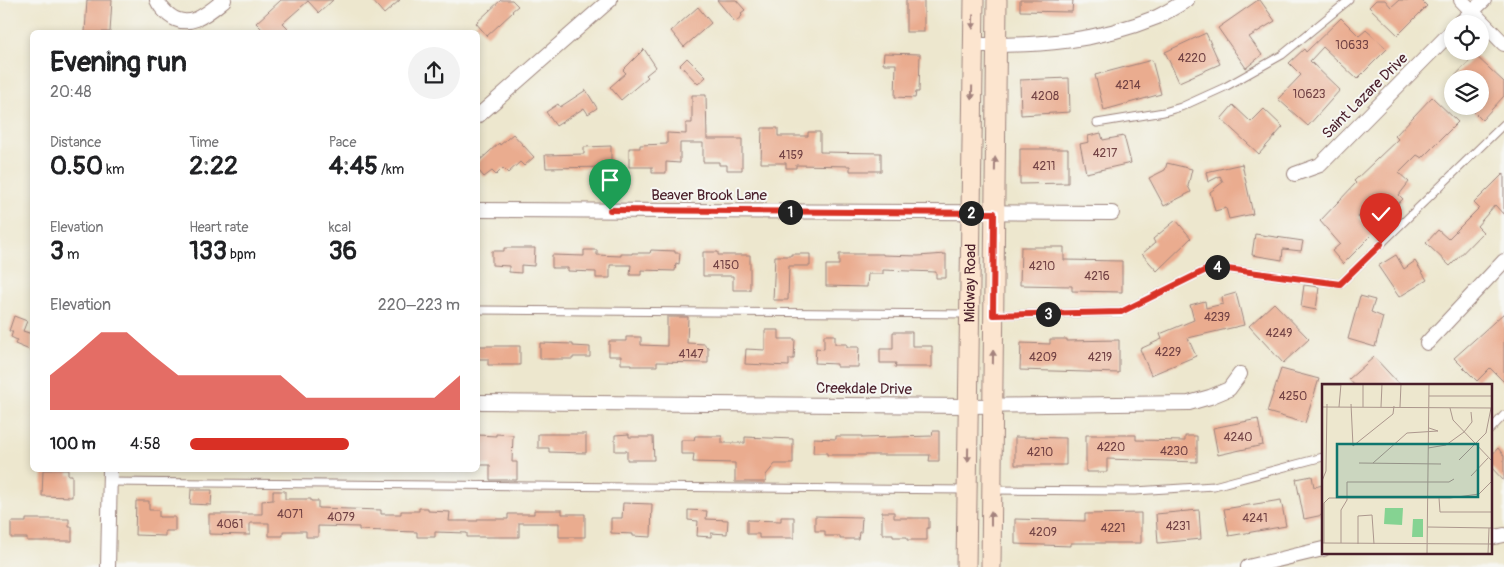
<!DOCTYPE html>
<html lang="en">
<head>
<meta charset="utf-8">
<style>
	:root { --surface:#fff; --page:#f2f2f2; --text:#202124; --muted:#757577; --accent:#d93025 }
	body { margin:0; font-family:Pangolin,sans-serif; background:var(--page); color:var(--text); height:100vh; display:flex; flex-direction:column; font-size:19px; white-space:nowrap }
	* { box-sizing:border-box; margin:0 }
	p { font-size:16px; color:var(--muted) }
	.icon { flex:none; width:28px; height:28px; fill:none; stroke:currentColor; stroke-width:2; stroke-linecap:round; stroke-linejoin:round }
	.map { position:relative; flex:1; overflow:hidden }
	.panel { position:absolute; left:30px; top:30px; width:450px; height:442px; display:flex; flex-direction:column; background:var(--surface); border-radius:8px; box-shadow:0 2px 8px #0003 }
	.panel>* { flex:none }
	.tools { position:absolute; left:1444px; top:15px; display:grid; gap:10px }
	.tools a { display:grid; place-items:center; width:45px; height:45px; border-radius:50%; background:var(--surface); box-shadow:0 2px 8px #0003; font-size:25px }
	.pin { position:absolute; display:grid; place-items:center; width:42px; height:42px; color:#fff; margin:-51px -21px; border-radius:50% 50% 50% 0; rotate:-45deg; box-shadow:0 0 5px #0007 }
	.pin .icon { rotate:45deg }
	.km { position:absolute; width:25px; height:25px; margin:-12px; border-radius:50%; background:#222; color:#fff; font-size:14px; line-height:25px; text-align:center }
	.round { display:grid; place-items:center; flex:none; width:52px; height:52px; border-radius:26px; background:var(--page) }
	.overview { display:flex; align-items:center; justify-content:space-between; height:85px; padding:0 20px }
	h1 { font-size:28px; font-weight:700; line-height:38px }
	.figures { display:grid; grid-template-columns:repeat(3,1fr); gap:8px; height:85px; padding:5px 20px }
	.figures div { display:grid; align-content:center }
	.figures b { font-size:25px; font-weight:700 }
	.figures small { font-size:14px; font-weight:400 }
	.figures p { font-size:14px }
	.chart { height:140px; padding:10px 20px }
	.chart p { display:flex; justify-content:space-between }
	.chart svg { width:100%; height:90px; margin-top:5px; fill:var(--accent); opacity:.7 }
	ul { padding:0 20px; list-style:none; font-size:16px }
	li { display:grid; grid-template-columns:80px 60px 1fr; align-items:center; height:38px }
	li i { height:12px; border-radius:6px; background:var(--accent) }
	.map>svg:first-child { display:block }
</style>
</head>
<body>
<div class="map">
<svg width="1504" height="567" viewBox="0 0 1504 567">
	<rect width="100%" height="100%" fill="#f6f6f2"/>
	<filter id="ink" filterUnits="userSpaceOnUse"><feTurbulence type="fractalNoise" baseFrequency=".02" numOctaves="2"/><feDisplacementMap in="SourceGraphic" scale="10" xChannelSelector="R" yChannelSelector="G"/><feConvolveMatrix kernelMatrix="1 2 1 2 8 2 1 2 1" color-interpolation-filters="sRGB"/></filter>
	<filter id="wash" filterUnits="userSpaceOnUse"><feTurbulence type="fractalNoise" baseFrequency=".0096" numOctaves="4" result="noise"/><feDisplacementMap in="SourceGraphic" scale="20" xChannelSelector="R" yChannelSelector="G"/><feGaussianBlur stdDeviation="1.12" result="paint"/><feColorMatrix in="noise" values="0 0 0 0 0 0 0 0 0 0 0 0 0 0 0 0 0 1.4 0 .05"/><feComposite in="paint" operator="in"/></filter>
	<g filter="url(#wash)">
		<rect width="100%" height="100%" fill="#ede7ce"/>
		<g id="blocks">
			<g fill="#eaac8f">
				<path d="M87 0H112L110 32H85Z"/>
				<path d="M281 0H333L319 13 308 1 283 23 288 28 283 32H265L256 23Z"/>
				<path d="M372 0H400L384 14Z"/>
				<path d="M501 0H512L518 6 512 11 513 12 487 36 476 23Z"/>
				<path d="M717 0H736L745 10 741 13 742 16 735 22Z"/>
				<rect x="906" y="0" width="18" height="32"/>
				<path d="M1020 0H1073L1072 12 1020 11Z"/>
				<path d="M1258 0H1260L1275 21 1249 37 1262 55 1246 68 1218 28Z"/>
				<path d="M1376 0H1385L1391 7 1399 0H1421L1427 6 1398 35 1369 7Z"/>
				<path d="M698 7 711 23 684 47 671 31Z"/>
				<path d="M1341 18 1359 36 1366 30 1387 49 1357 79 1323 47 1310 61 1340 90 1308 126 1278 99 1301 75 1289 63 1304 49 1306 52Z"/>
				<path d="M1206 33 1220 64 1179 82 1165 52Z"/>
				<path d="M644 49 656 67 646 75 648 77 621 100 610 87 626 73 623 70Z"/>
				<path d="M884 53 920 54 919 92H916L915 98 895 97 896 64H883Z"/>
				<path d="M1475 55 1504 82V96L1482 120 1468 106H1480V79H1452Z"/>
				<path d="M687 58 706 77 698 84 680 65Z"/>
				<path d="M1152 60 1161 94 1104 110 1095 75Z"/>
				<path d="M1069 78 1070 112 1021 115 1020 80Z"/>
				<path d="M586 90 597 108 588 114 584 108 556 126 546 112 558 104 560 107Z"/>
				<path d="M692 95H706L707 139H742V170H727V165H719V162H703V143H680V163L666 162V173H652V167H629V148H640V145L667 144V133L686 134V123H692Z"/>
				<path d="M1432 97 1458 122 1422 158 1417 155 1399 173 1409 182 1399 195 1403 199 1388 213 1374 200 1358 217 1374 233 1343 264 1332 251 1340 244 1320 221 1356 183 1354 181 1398 139 1395 136Z"/>
				<path d="M1233 105 1251 122 1264 109 1283 127 1259 154 1221 119Z"/>
				<path d="M762 128H778V136H808V132H820V152L881 153V171H850V166L796 165V168H786V163H761Z"/>
				<path d="M1101 133 1103 140 1124 136 1131 163 1086 173 1080 144 1089 142 1088 136Z"/>
				<path d="M513 134 534 157 524 166 520 162 508 173 503 168 496 175 492 171 484 177 478 170V162L499 143 500 145Z"/>
				<path d="M611 146V167L546 168 545 155 584 154V147Z"/>
				<path d="M1020 149H1068V183L1020 184Z"/>
				<path d="M1167 163 1192 169 1188 186 1191 192 1164 206 1149 178 1165 170Z"/>
				<path d="M1242 164 1253 214 1229 219 1226 208 1215 211 1210 192 1223 182 1220 176 1208 182 1206 172Z"/>
				<path d="M1504 173V215L1495 205 1477 226 1483 232 1450 266 1426 243 1438 230 1448 239 1479 208 1474 203Z"/>
				<path d="M1176 220 1191 238 1157 271 1142 254 1155 243 1153 239Z"/>
				<path d="M1255 234 1303 241 1301 251 1283 249 1282 260 1252 255Z"/>
				<path d="M1021 247H1064V260L1122 261V292L1072 291V286L1020 285Z"/>
				<path d="M504 248H535L534 266 521 265V273L509 272V266L492 265V251H504Z"/>
				<path d="M584 250H597V255L621 256V254H632V253H650L651 250 675 251V253H680L679 264 676 263 675 271 641 270V275H630L631 265H610V278H596V272L568 271V268H552V255L584 256Z"/>
				<path d="M703 252H718V255H750V290H733V276H703Z"/>
				<path d="M791 254H810V266H789L788 300H773L775 256H791Z"/>
				<path d="M839 254H883V255L918 256 946 254V278H936V272L883 270V274H868L867 287 826 286V265H839Z"/>
				<path d="M1396 255 1404 269 1415 261 1427 280 1399 297 1378 266Z"/>
				<path d="M1304 285 1319 287 1316 310 1301 307Z"/>
				<path d="M1236 293 1244 325 1188 338 1196 356 1151 375 1140 349 1162 339 1160 334 1194 320 1190 305 1205 301 1206 308 1223 304 1222 297Z"/>
				<path d="M1360 296 1375 300 1371 312 1383 317 1375 347 1348 339Z"/>
				<path d="M1274 303 1309 339 1283 363 1249 326Z"/>
				<path d="M1504 313V382L1490 368 1477 381 1454 358Z"/>
				<path d="M14 316 27 321 23 331 32 334V351L15 344 17 340 11 337 13 331H9Z"/>
				<path d="M667 317H688L687 343 705 344V346L708 347V363L657 362V366H631V364H621V356H609V341H626V337H641V345L667 346Z"/>
				<path d="M765 330H779V339H795L794 359H789V366L745 364 746 349 765 350Z"/>
				<path d="M893 332H912V346H932V367H895L896 363H880V349H893Z"/>
				<path d="M824 335H835V344H847V347H859L858 367H837V364L815 363 816 348 824 349Z"/>
				<path d="M1050 339H1067V341L1119 340V373L1020 370 1021 343 1050 344Z"/>
				<path d="M540 343 573 344V346L590 347V357H573V359H540Z"/>
				<path d="M478 346H520V365H488V359H478Z"/>
				<path d="M1374 357 1401 386H1355L1349 379Z"/>
				<path d="M1281 369 1319 379 1305 423 1267 412Z"/>
				<path d="M1258 419 1263 445 1218 455 1213 428Z"/>
				<path d="M933 431H939V461H929L930 455H827V453H813L814 438 836 439V436H862V438L932 436Z"/>
				<path d="M496 434 513 435 512 462H517V480H490V465H478V435L496 436Z"/>
				<path d="M538 434H586V453L549 452V448H538Z"/>
				<path d="M629 434V437H653L654 460H627V451H615V435Z"/>
				<path d="M1086 435H1136V440L1185 441V436H1197V462L1107 459V472H1086Z"/>
				<path d="M695 436H722V443H745V437L793 439V464H775L766 475V482H735V463L693 462 694 454H681V440H694Z"/>
				<path d="M1015 437 1066 438V465H1015Z"/>
				<path d="M1498 448 1504 456V481L1490 466V457Z"/>
				<path d="M43 470H68V475H72V497L42 496Z"/>
				<path d="M1312 476 1314 487 1323 485V515L1304 519 1296 479Z"/>
				<path d="M191 490H212L211 505 190 504Z"/>
				<path d="M273 491H285V499H311V501H318V508L381 510V514H401V511H419V508H428V511L450 512 449 521H478V519H508V514H534V510H562V514H585V537H559V523H519V537H467V533L435 532V537H417V532L359 530V527L318 526V537H306V531H283V536H269V523H250V535L209 534V514H262V501L273 500Z"/>
				<path d="M1281 500 1286 526 1229 536 1224 509Z"/>
				<path d="M136 501H149V510H159V517H175V531H165V536L135 535Z"/>
				<path d="M623 503 652 504 651 537 633 536V534L611 533V518H622Z"/>
				<path d="M688 510 707 511 706 519 728 520 727 534 711 533V537L697 536 698 521 688 520Z"/>
				<path d="M1199 510 1201 539 1158 543 1156 514Z"/>
				<path d="M882 512H894V518H929V528H927V540H907V537H893V534H882Z"/>
				<path d="M1141 513V543H1071V546L1015 544V519L1085 521V514Z"/>
				<path d="M815 516 862 517 861 532H859L858 539H840V536H825V531H815Z"/>
				<path d="M781 517H794V538H759V534H747V520L781 521Z"/>
				<path d="M26 519H69V527H72V541H27V538H11V522H26Z"/>
			</g>
		</g>
	</g>
	<g filter="url(#ink)">
		<use href="#blocks" fill-opacity="0" stroke="#9c837c" stroke-width="1"/>
		<g fill="none" stroke-linecap="round" stroke-linejoin="round">
			<g stroke="#9c837c" stroke-width="9">
				<g id="lane">
					<path d="M1097 123 1164 112 1181 107 1225 87 1282 55 1349 0"/>
					<path d="M478 310 969 314"/>
					<path d="M994 315 1121 312 1212 267 1340 284 1504 124"/>
					<path d="M1490 430 1504 415"/>
					<path d="M110 482 967 490"/>
					<path d="M992 490 1135 491 1214 486 1323 457"/>
				</g>
			</g>
			<g stroke="#9c837c" stroke-width="16">
				<g id="street">
					<path d="M157 0C160 7 163 10 169 15 189 31 208 13 224 0"/>
					<path d="M1461 0 1504 44"/>
					<path d="M1459 24 1484 0"/>
					<path d="M973 45C1038 46 1096 42 1157 17 1167 12 1177 6 1187 0"/>
					<path d="M478 116 610 0"/>
					<path d="M1295 174 1320 165 1452 31"/>
					<path d="M478 210 1112 213"/>
					<path d="M1427 343 1504 261"/>
					<path d="M478 402 969 406 1189 403 1210 397 1229 389 1240 374"/>
					<path d="M1490 538 1504 535"/>
					<path d="M108 567 110 470"/>
					<path d="M1248 567 1323 549"/>
				</g>
			</g>
			<g stroke="#9c837c" stroke-width="21">
				<g id="secondary">
					<path id="s1" d="M966 567 974 0"/>
					<path d="M991 567 997 0"/>
				</g>
			</g>
			<use href="#lane" stroke="#fff" stroke-width="7"/>
			<use href="#street" stroke="#fff" stroke-width="14"/>
			<use href="#secondary" stroke="#fce5cf" stroke-width="19"/>
		</g>
		<defs><path id="oneway-solid" d="M-6-.8H1V-3.2L6.5 0L1 3.2V.8H-6Z" transform="scale(1.25)"/></defs>
		<g fill="#a3827d">
			<use href="#oneway-solid" transform="translate(973 22) rotate(91)"/>
			<use href="#oneway-solid" transform="translate(972 93) rotate(91)"/>
			<use href="#oneway-solid" transform="translate(995 164) rotate(-89)"/>
			<use href="#oneway-solid" transform="translate(993 357) rotate(-89)"/>
			<use href="#oneway-solid" transform="translate(968 455) rotate(91)"/>
			<use href="#oneway-solid" transform="translate(991 518) rotate(-90)"/>
		</g>
	</g>
	<g fill="none" stroke-linecap="round" stroke-linejoin="round" filter="url(#ink)">
		<g stroke="#fff" stroke-width="10">
			<path id="route" d="M610 210 994 213 993 315 1121 312 1212 267 1340 284 1381 244"/>
		</g>
		<use href="#route" stroke="#d93025" stroke-width="6"/>
	</g>
	<g text-anchor="middle" dominant-baseline="central" stroke-width="4" stroke-linejoin="round" paint-order="stroke">
		<g font-size="12" fill="#724244">
			<text x="1352" y="45">10633</text>
			<text x="1192" y="58">4220</text>
			<text x="1128" y="85">4214</text>
			<text x="1309" y="94">10623</text>
			<text x="1045" y="96">4208</text>
			<text x="1105" y="153">4217</text>
			<text x="791" y="155">4159</text>
			<text x="1044" y="166">4211</text>
			<text x="726" y="265">4150</text>
			<text x="1042" y="266">4210</text>
			<text x="1097" y="276">4216</text>
			<text x="1217" y="317">4239</text>
			<text x="1279" y="333">4249</text>
			<text x="1168" y="352">4229</text>
			<text x="691" y="354">4147</text>
			<text x="1043" y="357">4209</text>
			<text x="1100" y="357">4219</text>
			<text x="1293" y="396">4250</text>
			<text x="1238" y="437">4240</text>
			<text x="1111" y="447">4220</text>
			<text x="1174" y="451">4230</text>
			<text x="1040" y="452">4210</text>
			<text x="290" y="514">4071</text>
			<text x="341" y="517">4079</text>
			<text x="1255" y="518">4241</text>
			<text x="230" y="524">4061</text>
			<text x="1178" y="526">4231</text>
			<text x="1113" y="528">4221</text>
			<text x="1043" y="532">4209</text>
		</g>
		<g font-size="15" fill="#4a1f2b" stroke="#f6f6f2">
			<text transform="translate(1365 96) rotate(-45)">Saint Lazare Drive</text>
			<text x="709" y="195">Beaver Brook Lane</text>
			<text stroke="none"><textPath href="#s1" startOffset="284">Midway Road</textPath></text>
			<text transform="translate(864 389) rotate(1)">Creekdale Drive</text>
		</g>
	</g>
	<g transform="translate(1322 384)">
		<rect width="170" height="170" fill="#ede7ce"/>
		<path d="M63 124H81L80 141 62 140ZM91 135H101V153H90Z" fill="#85d392"/>
		<path fill="none" stroke="#ac978d" stroke-width="1" d="M0 1H19M107 12H170M29 20 31 62 71 30 72 22M0 23 170 24M17 23 19 0M41 23V0M59 23 60 0M78 23 79 0M128 24 131 36 170 77M106 64 124 61 142 48 150 38 149 28M137 76 164 49 169 24M37 79 119 80M51 79 85 49 116 47 107 44M149 92 166 74M0 97 4 87 5 20M117 114 118 128H170M106 143 170 144M1 159 170 160M2 159V119L7 114H128L157 110 170 97M19 159V126L25 116V98H127L132 95M36 160V132L50 131 52 160M105 170 107 0M166 170 167 144"/>
		<path fill="#0f766e" fill-opacity="0.15" stroke="#0f766e" stroke-width="2.5" d="M15 60H156V113H15Z"/>
		<rect width="170" height="170" fill="none" stroke="#4a1f2b" stroke-width="2.5"/>
	</g>
</svg>
<div class="tools">
<a><svg class="icon" aria-label="locate" viewBox="0 0 24 24"><circle cx="12" cy="12" r="6"/><path d="M12 2v4M12 18v4M2 12h4M18 12h4"/></svg></a>
<a><svg class="icon" aria-label="layers" viewBox="0 0 24 24"><path d="M12 4l9 5-9 5-9-5zM3 14l9 5 9-5"/></svg></a>
</div>
<div class="pin" style="left:610px;top:210px;background:#1e9e55"><svg class="icon" aria-label="arrive" viewBox="0 0 24 24"><path d="M6 21V4h12l-3 4 3 4H6"/></svg></div>
<div class="pin" style="left:1381px;top:244px;background:#d93025"><svg class="icon" aria-label="check" viewBox="0 0 24 24"><path d="M5 12l5 5 9-10"/></svg></div>
<b class="km" style="left:790px;top:212px">1</b>
<b class="km" style="left:971px;top:213px">2</b>
<b class="km" style="left:1048px;top:314px">3</b>
<b class="km" style="left:1217px;top:267px">4</b>
<section class="panel">
<div class="overview"><div><h1>Evening run</h1><p>20:48</p></div><a class="round"><svg class="icon" aria-label="share" viewBox="0 0 24 24"><path d="M12 15V3M7 8l5-5 5 5M5 13v7h14v-7"/></svg></a></div>
<div class="figures">
<div><p>Distance</p><b>0.50<small> km</small></b></div>
<div><p>Time</p><b>2:22</b></div>
<div><p>Pace</p><b>4:45<small> /km</small></b></div>
</div>
<div class="figures">
<div><p>Elevation</p><b>3<small> m</small></b></div>
<div><p>Heart rate</p><b>133<small> bpm</small></b></div>
<div><p>kcal</p><b>36</b></div>
</div>
<div class="chart"><p><span>Elevation</span>220–223 m</p>
<svg viewBox="0 0 160 44" preserveAspectRatio="none"><path d="M0 44V27L10 17L20 6L30 6L40 17L50 27L60 27L70 27L80 27L90 27L100 38L110 38L120 38L130 38L140 38L150 38L160 27V44z"/></svg>
</div>
<ul>
<li><b>100 m</b>4:58<i style="width:59%"></i></li>
</ul>
</section>
</div>
</body>
</html>
